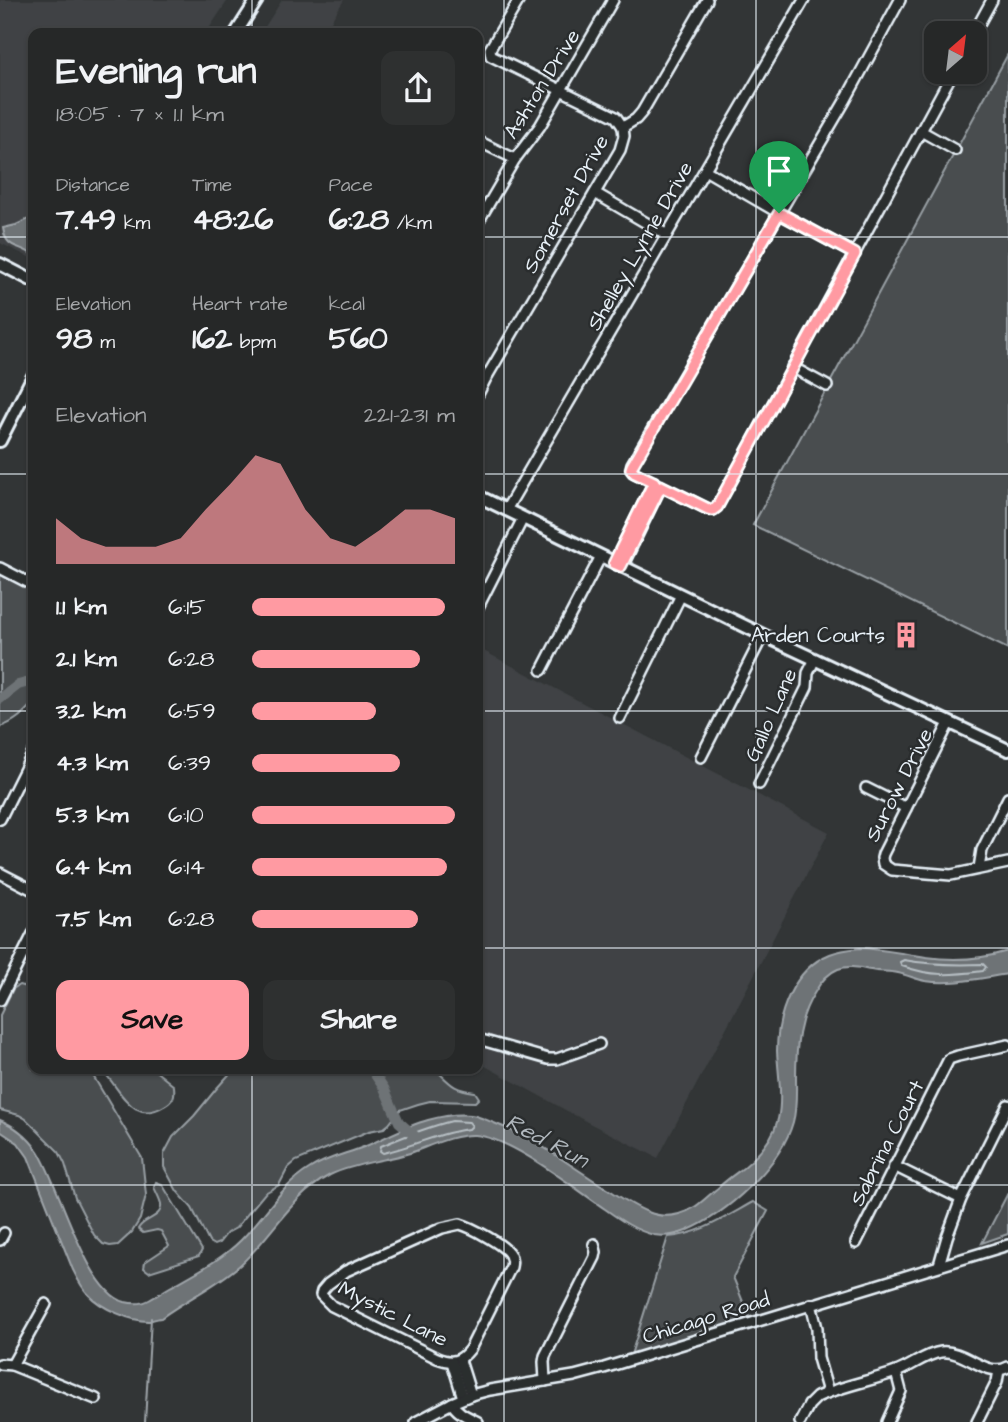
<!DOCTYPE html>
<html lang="en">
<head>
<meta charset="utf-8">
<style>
	:root { --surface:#262828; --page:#2e3030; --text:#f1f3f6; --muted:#a4a6a8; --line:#424445; --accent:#ff9aa2 }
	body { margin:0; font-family:"Architects Daughter",sans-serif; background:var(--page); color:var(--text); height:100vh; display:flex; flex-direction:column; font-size:26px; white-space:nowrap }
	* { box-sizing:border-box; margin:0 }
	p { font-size:23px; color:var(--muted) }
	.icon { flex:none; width:38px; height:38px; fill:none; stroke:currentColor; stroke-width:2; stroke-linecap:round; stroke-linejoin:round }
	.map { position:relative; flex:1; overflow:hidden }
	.drawer { position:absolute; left:28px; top:28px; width:455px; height:1046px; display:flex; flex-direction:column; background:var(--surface); border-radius:14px; box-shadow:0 2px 5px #0004,0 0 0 2px var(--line) }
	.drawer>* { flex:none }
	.needle { width:46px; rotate:28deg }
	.controls { position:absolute; left:924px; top:21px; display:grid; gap:14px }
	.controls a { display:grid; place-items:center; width:63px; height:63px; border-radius:14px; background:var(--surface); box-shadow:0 2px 5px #0004,0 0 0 2px var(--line); font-size:35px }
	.pin { position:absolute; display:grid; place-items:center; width:60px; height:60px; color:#fff; margin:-72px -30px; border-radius:50% 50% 50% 0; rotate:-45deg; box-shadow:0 0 7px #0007 }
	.pin .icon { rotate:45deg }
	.round { display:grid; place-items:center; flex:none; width:74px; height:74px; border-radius:14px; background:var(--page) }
	.headline { display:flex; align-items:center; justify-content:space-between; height:119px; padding:0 28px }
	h1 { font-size:38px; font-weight:800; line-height:52px }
	.stats { display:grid; grid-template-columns:repeat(3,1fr); gap:10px; height:119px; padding:7px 28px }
	.stats div { display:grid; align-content:center }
	.stats b { font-size:30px; font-weight:800 }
	.stats small { font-size:19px; font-weight:400 }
	.stats p { font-size:19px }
	.chart { height:196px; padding:14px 28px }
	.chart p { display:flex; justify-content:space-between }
	.chart svg { width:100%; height:126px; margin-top:7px; fill:var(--accent); opacity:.7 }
	.button { display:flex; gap:14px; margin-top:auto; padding:14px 28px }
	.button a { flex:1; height:80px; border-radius:14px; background:var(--accent); color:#111; font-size:28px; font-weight:800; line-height:80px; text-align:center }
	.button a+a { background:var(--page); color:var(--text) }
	ul { padding:0 28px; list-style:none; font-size:23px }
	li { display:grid; grid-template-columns:112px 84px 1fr; align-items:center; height:52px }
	li i { height:18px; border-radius:9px; background:var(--accent) }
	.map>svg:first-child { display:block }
</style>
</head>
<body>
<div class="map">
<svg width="1008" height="1422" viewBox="0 0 1008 1422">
	<rect width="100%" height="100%" fill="#323536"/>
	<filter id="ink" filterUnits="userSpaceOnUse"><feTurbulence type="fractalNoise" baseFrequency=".0143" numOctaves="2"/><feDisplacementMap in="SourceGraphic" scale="14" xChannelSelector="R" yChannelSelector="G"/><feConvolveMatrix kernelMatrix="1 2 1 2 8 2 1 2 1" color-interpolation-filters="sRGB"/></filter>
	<g filter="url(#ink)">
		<g fill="#3f4244">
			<path d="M0 0H228L206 33H33V259L0 243Z"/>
			<path d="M282 0H344L328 26 344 33H261Z"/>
			<path d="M478 648 829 832 658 1158 589 1123 478 1062Z"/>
		</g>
		<g fill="#494d4f" stroke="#989fa4" stroke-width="2">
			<path d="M1008 54V649L753 525Z"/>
			<path d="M0 571 33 587V703C23 714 15 722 0 727Z"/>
			<path d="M19 985 33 989V1069H89L142 1158 146 1195 140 1219 132 1232 118 1245 110 1246 103 1244 94 1235 75 1198 65 1164 59 1152 26 1119 19 1115 0 1110V1015L13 989Z"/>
			<path d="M101 1069H153L174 1086C175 1095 174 1100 166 1105 131 1127 121 1088 101 1069Z"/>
			<path d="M234 1069H435C451 1084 452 1089 475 1092L479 1098 475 1102 430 1101 418 1104 400 1110 389 1124 384 1128 369 1131 296 1161 288 1168 279 1185 265 1193 236 1228 227 1233 219 1243 214 1245 209 1242 192 1208 177 1191 164 1167V1154L173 1137 194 1116 217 1088Z"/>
			<path d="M156 1182 162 1184 202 1250 199 1256 149 1272 144 1268 145 1262 169 1246 161 1231 157 1230 143 1233 138 1229C143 1218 163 1218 161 1204 160 1199 156 1192 154 1187Z"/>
			<path d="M1008 1193V1234L982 1243Z"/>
			<path d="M753 1202 768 1211 733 1277 750 1319 631 1355 668 1237C699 1235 727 1216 753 1202Z"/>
		</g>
		<g fill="#6e7376" stroke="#9fa5aa" stroke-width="2">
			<path d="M33 217V255C19 244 6 250 3 228L16 225Z"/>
			<path d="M860 948C883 949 904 954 926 957 953 961 982 959 1008 951V974C981 978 953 985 925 981 916 979 907 975 898 973 889 971 880 972 871 970 859 968 850 965 838 969 828 973 820 983 815 992 798 1018 796 1048 796 1078 796 1092 797 1108 793 1122 781 1165 727 1214 686 1231 676 1235 665 1237 654 1235 636 1231 619 1219 605 1209 573 1187 512 1138 475 1135 454 1134 430 1146 410 1153 384 1161 355 1163 330 1175 291 1196 272 1236 240 1265 216 1286 187 1299 161 1318 160 1318 151 1320 150 1321 132 1322 100 1308 88 1294 81 1287 77 1278 73 1270L28 1157 18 1143 0 1131V1120C15 1126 28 1137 38 1151 60 1185 86 1292 125 1302 147 1307 152 1297 170 1287 195 1273 221 1260 241 1240 265 1216 280 1187 309 1169 327 1157 347 1154 366 1146 387 1137 406 1126 428 1120 442 1116 456 1113 471 1115 479 1116 486 1120 494 1123 509 1129 525 1136 538 1144 563 1159 586 1176 611 1191 623 1199 635 1207 648 1212 658 1216 669 1217 679 1214 697 1209 705 1198 719 1187 726 1180 735 1174 743 1168 759 1155 773 1139 778 1119 783 1098 778 1073 777 1051 777 1014 793 969 830 954 840 950 850 949 860 948Z"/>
		</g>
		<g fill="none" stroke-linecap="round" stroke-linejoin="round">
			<g stroke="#b7bfc4" stroke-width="2">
				<path d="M904 960C931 965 955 965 983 964L986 967 983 971C951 975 933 977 902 966L900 962Z"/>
				<path d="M452 1121 469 1122 472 1126 469 1129C440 1132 412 1147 383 1153L380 1151 381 1146C405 1136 427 1127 452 1121Z"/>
			</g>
			<path stroke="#9fa5aa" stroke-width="2" d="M145 1422 151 1318"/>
			<g stroke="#6e7376" stroke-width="10">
				<path d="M0 699 18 685 33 681"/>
				<path d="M371 1069 384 1088 399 1122 415 1136"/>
			</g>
			<g stroke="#e8f1f8" stroke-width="14">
				<g id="minor">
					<path d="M519 0 490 49 491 56 610 114 616 117 623 127"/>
					<path d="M900 0 845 101 632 464 631 469 633 472 708 509 713 510 717 507 953 72"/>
					<path d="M974 33 992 0"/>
					<path d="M623 127 636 119 642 112 707 0"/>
					<path d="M921 131 955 150"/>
					<path d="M478 141 515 159"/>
					<path d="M705 170 779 213 855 254"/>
					<path d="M595 193 667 235"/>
					<path d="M478 222 515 159 540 126 613 0"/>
					<path d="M792 367 827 386"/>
					<path d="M478 394 485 380 620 150 624 136 623 127"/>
					<path d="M506 510 804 0"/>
					<path d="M614 563 654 482"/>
					<path d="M622 567 661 486"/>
					<path d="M0 568 33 585"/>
					<path d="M478 607 523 518"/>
					<path d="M542 670 601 556"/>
					<path d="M620 718 681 595"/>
					<path d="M949 723 883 854 882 858 883 864 892 870 951 875 1008 863"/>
					<path d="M701 757 763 635"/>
					<path d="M759 784 807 687 808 673 815 659"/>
					<path d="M866 788 906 808"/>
					<path d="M0 819 33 753"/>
					<path d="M979 868 982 850 1008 798"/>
					<path d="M0 873 33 890"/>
					<path d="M0 1000 33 934"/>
					<path d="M478 1039 548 1059H557L599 1044"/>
					<path d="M894 1166 961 1199"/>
					<path d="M460 1224C471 1227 505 1245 510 1255 512 1261 512 1262 511 1267L470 1349C460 1362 452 1364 437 1358L332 1306 321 1295 322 1291 328 1284 346 1271 442 1228Z"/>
					<path d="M0 1240 4 1233"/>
					<path d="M856 1243 949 1059 958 1056 1008 1045"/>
					<path d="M939 1265 947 1237 961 1199 1008 1105"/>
					<path d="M811 1304 817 1328 818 1358 828 1392"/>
					<path d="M460 1360 471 1395"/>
					<path d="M452 1362 463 1398"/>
					<path d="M0 1364 12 1365 96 1399"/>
					<path d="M12 1365 46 1304"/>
					<path d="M545 1381 544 1362 545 1356 595 1257 596 1252 594 1244"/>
					<path d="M452 1403C457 1413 468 1417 478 1422"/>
					<path d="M416 1422 452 1403 471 1395 490 1390 574 1376 604 1368 1008 1245"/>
					<path d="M800 1422 809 1405 817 1397C842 1386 870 1381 896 1372 911 1367 925 1354 941 1352 965 1349 987 1379 1008 1367"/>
					<path d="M887 1422 901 1391 896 1372"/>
					<path d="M977 1422 997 1382 999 1370"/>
				</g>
			</g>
			<g stroke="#e8f1f8" stroke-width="16">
				<g id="major">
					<path d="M236 33 257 0"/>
					<path d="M0 264 33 281"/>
					<path d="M0 441 33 376"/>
					<path d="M478 496 763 635 1008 750"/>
				</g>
			</g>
			<use href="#minor" stroke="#2a2d2e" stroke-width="9"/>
			<use href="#major" stroke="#2a2d2e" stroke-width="10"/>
		</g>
	</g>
	<g fill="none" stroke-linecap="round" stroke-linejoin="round" filter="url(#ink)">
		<g stroke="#fff" stroke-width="14">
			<path id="route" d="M779 213 855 254 717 507 713 510 708 509 661 486 621 566 614 563 654 482 635 473 631 469 632 466Z"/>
		</g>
		<use href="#route" stroke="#ff9aa2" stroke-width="9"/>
	</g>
	<path fill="none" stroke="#e8f1f8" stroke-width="2" stroke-opacity="0.55" d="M252 0V33M504 0V1422M756 0V1422M0 237H33M478 237H1008M0 474H33M478 474H1008M0 711H33M478 711H1008M0 948H33M478 948H1008M252 1069V1422M0 1185H1008"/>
	<defs>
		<g id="building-bare" transform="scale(2.1)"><path d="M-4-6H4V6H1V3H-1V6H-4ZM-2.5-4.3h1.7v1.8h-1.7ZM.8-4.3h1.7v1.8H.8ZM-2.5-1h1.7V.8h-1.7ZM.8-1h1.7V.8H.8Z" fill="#ff9aa2" stroke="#2a2d2e" stroke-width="2.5" paint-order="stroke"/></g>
	</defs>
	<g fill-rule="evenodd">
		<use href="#building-bare" x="906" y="635"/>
	</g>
	<g text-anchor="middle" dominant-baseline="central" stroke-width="5" stroke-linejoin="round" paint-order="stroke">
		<g font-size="21" fill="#e8f1f8" stroke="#2a2d2e">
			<text transform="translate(542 84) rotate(-58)">Ashton Drive</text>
			<text transform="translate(566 204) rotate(-61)">Somerset Drive</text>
			<text transform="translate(640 246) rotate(-60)">Shelley Lynne Drive</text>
			<text transform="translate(771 715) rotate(-66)">Gallo Lane</text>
			<text transform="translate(899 785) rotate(-63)">Surow Drive</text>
			<text transform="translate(887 1143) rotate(-63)">Sabrina Court</text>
			<text transform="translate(393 1314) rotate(27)">Mystic Lane</text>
			<text transform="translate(706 1318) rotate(-17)">Chicago Road</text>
		</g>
		<g font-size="21" fill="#e8f1f8" stroke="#2a2d2e" text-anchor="end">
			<text x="885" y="635">Arden Courts</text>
		</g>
		<g font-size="23" font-style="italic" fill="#b1b8be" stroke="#2a2d2e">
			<text transform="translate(547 1141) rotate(28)">Red Run</text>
		</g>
	</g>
</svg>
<div class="controls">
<a><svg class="needle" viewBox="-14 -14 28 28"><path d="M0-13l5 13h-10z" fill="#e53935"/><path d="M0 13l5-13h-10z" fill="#a4a6a8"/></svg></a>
</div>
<div class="pin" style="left:779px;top:213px;background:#1e9e55"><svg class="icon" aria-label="arrive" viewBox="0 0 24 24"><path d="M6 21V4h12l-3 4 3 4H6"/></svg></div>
<section class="drawer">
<div class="headline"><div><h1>Evening run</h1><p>18:05 · 7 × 1.1 km</p></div><a class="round"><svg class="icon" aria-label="share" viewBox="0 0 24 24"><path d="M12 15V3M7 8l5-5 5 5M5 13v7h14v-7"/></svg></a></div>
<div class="stats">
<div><p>Distance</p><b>7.49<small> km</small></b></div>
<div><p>Time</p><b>48:26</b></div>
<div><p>Pace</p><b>6:28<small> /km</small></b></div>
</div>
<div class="stats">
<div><p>Elevation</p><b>98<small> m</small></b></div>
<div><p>Heart rate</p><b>162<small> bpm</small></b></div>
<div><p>kcal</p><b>560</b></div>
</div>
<div class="chart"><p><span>Elevation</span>221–231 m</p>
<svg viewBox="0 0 160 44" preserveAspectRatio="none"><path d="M0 44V28L10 35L20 38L30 38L40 38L50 35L60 25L70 16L80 6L90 9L100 25L110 35L120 38L130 32L140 25L150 25L160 28V44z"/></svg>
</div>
<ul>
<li><b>1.1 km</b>6:15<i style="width:95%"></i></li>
<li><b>2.1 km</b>6:28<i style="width:83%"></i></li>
<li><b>3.2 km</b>6:59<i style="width:61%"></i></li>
<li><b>4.3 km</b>6:39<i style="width:73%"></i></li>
<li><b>5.3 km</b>6:10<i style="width:100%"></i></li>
<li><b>6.4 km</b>6:14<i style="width:96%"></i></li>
<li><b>7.5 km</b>6:28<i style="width:82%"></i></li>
</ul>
<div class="button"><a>Save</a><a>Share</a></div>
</section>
</div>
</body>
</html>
